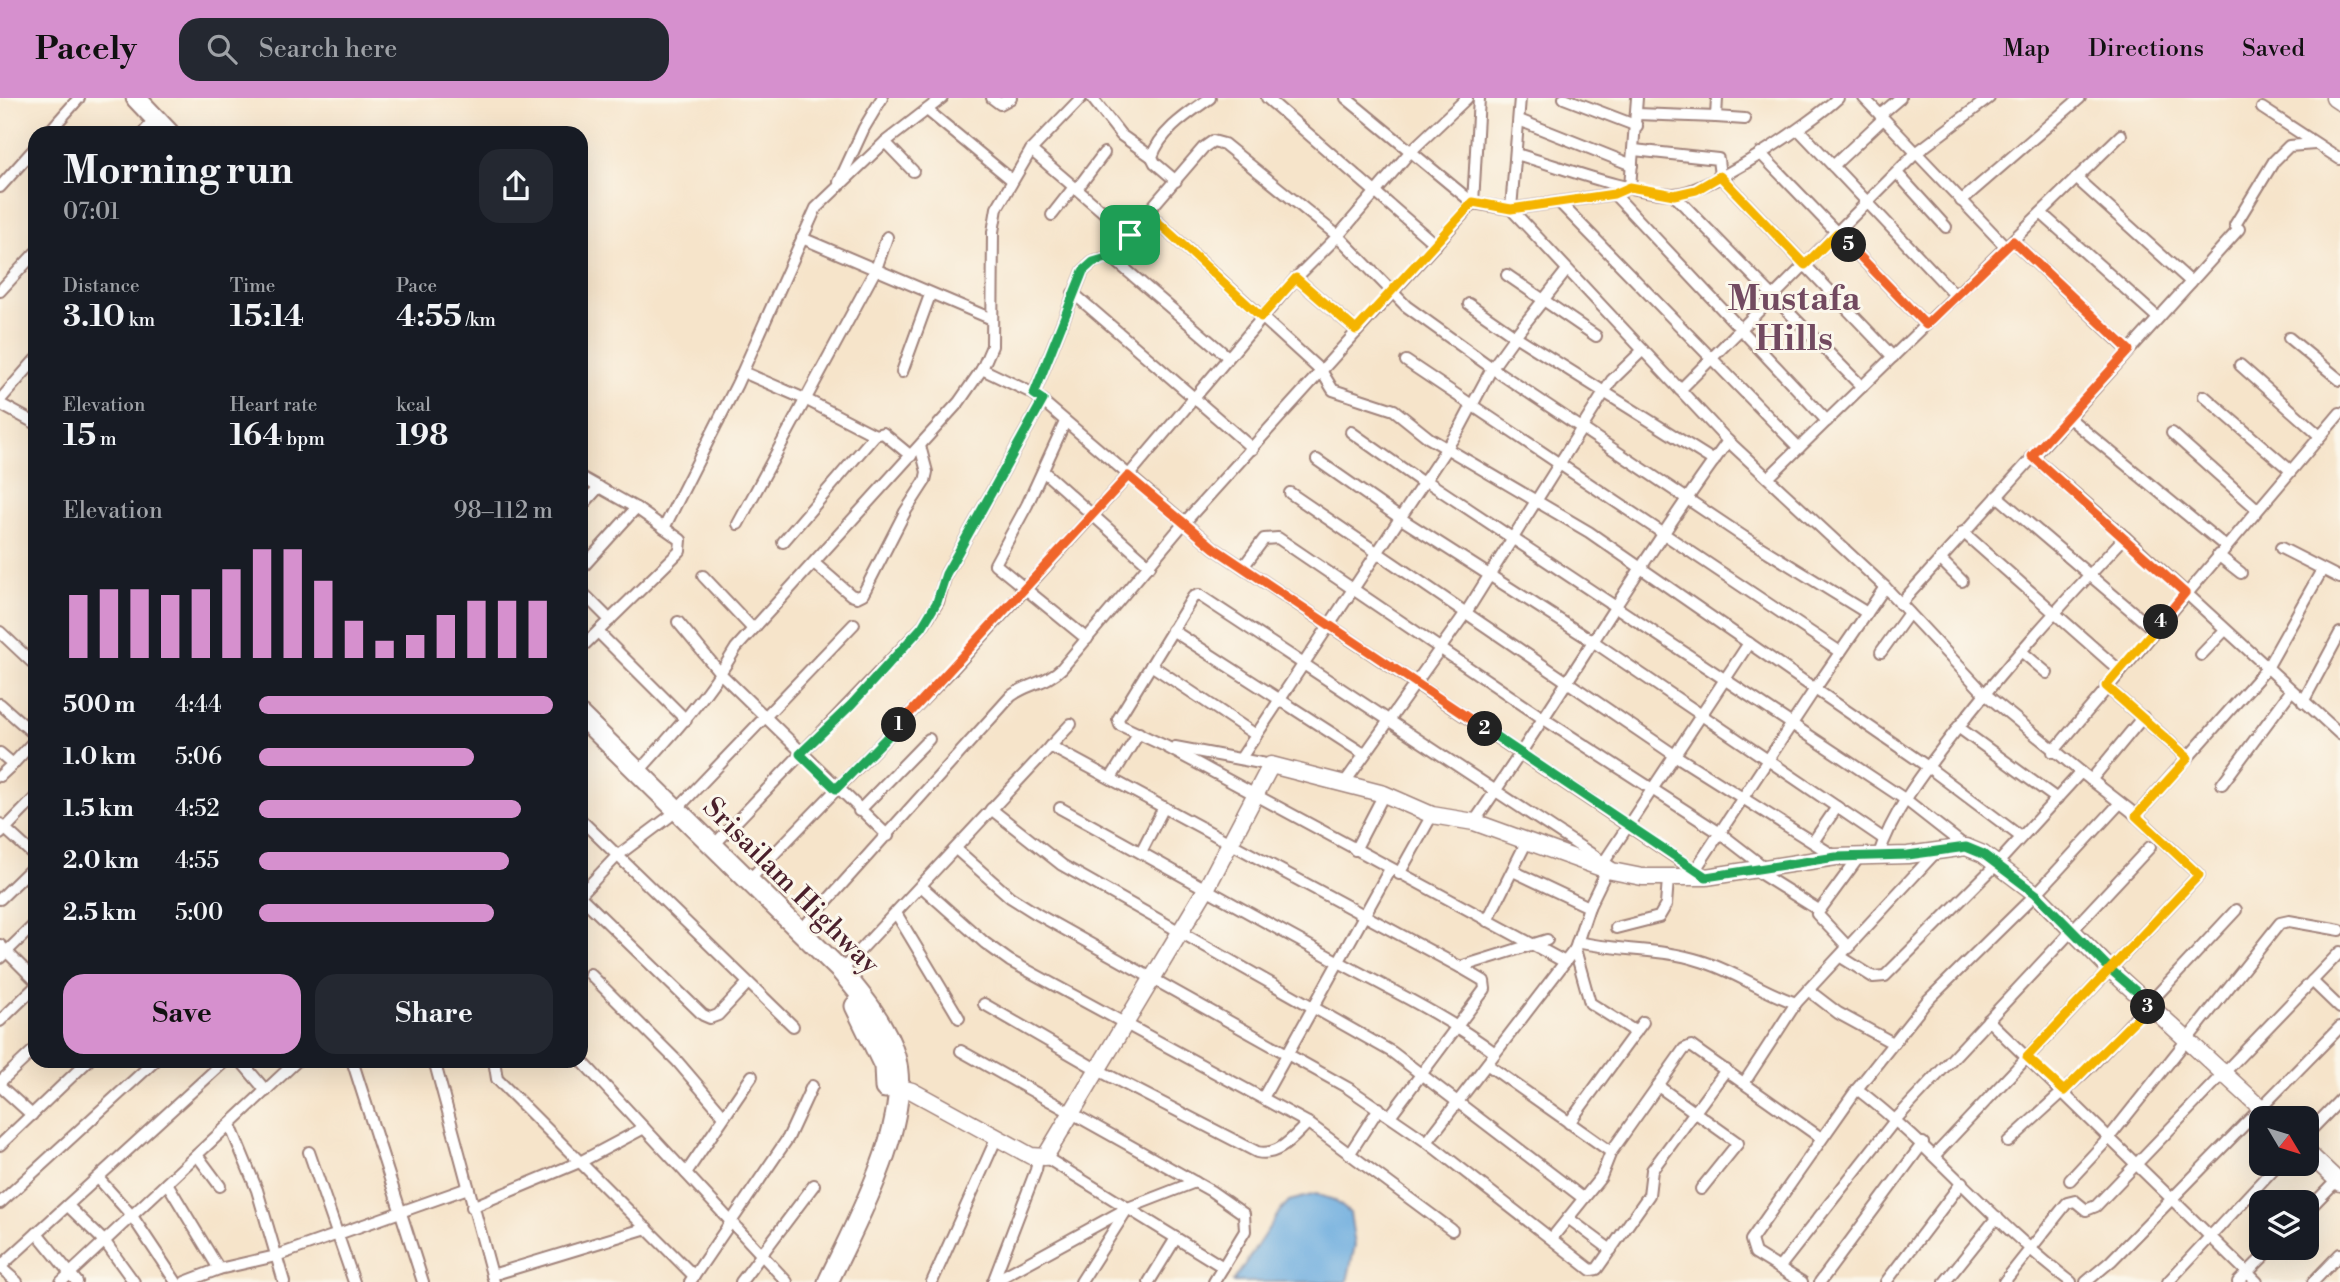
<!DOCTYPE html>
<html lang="en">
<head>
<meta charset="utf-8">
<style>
	:root { --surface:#171b24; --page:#242831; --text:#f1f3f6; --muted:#9ea1a6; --accent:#d690ce }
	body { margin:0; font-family:"Libre Bodoni",serif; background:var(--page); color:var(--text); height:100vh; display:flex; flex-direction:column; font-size:26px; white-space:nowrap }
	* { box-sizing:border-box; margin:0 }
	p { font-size:23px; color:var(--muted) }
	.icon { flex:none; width:38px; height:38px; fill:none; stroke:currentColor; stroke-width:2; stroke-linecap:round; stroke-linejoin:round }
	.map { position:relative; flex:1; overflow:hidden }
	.side { position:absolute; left:28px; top:28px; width:560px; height:942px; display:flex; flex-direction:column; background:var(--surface); border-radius:21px; box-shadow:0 7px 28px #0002 }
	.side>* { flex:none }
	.needle { width:46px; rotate:128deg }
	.buttons { position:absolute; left:2249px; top:1008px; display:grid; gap:14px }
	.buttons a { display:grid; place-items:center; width:70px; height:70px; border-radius:14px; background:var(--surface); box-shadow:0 7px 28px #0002; font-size:35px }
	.pin { position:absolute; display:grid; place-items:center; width:60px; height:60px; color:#fff; margin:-30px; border-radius:14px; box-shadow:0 4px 10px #0006 }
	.km { position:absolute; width:35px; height:35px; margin:-18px; border-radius:50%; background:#222; color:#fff; font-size:19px; line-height:35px; text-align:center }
	.round { display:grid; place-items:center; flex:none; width:74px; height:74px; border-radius:21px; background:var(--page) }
	.summary { display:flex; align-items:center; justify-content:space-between; height:119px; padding:0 35px }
	h1 { font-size:38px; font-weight:700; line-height:52px }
	.figures { display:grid; grid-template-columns:repeat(3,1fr); gap:10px; height:119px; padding:7px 35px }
	.figures div { display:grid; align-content:center }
	.figures b { font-size:30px; font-weight:700 }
	.figures small { font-size:19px; font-weight:400 }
	.figures p { font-size:19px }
	.chart { height:196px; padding:14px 35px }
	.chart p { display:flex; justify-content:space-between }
	.chart svg { width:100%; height:126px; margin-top:7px; stroke:var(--accent); stroke-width:6 }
	.action { display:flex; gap:14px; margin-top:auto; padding:14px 35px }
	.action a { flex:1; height:80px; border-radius:21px; background:var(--accent); color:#111; font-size:28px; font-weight:700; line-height:80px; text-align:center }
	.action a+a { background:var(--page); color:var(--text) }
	ul { padding:0 35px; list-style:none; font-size:23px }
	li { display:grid; grid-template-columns:112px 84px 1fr; align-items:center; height:52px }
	li i { height:18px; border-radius:9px; background:var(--accent) }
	header { display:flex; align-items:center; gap:42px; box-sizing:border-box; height:98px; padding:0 35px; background:var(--accent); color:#111 }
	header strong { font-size:33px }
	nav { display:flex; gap:38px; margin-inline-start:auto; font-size:24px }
	.search { width:490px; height:63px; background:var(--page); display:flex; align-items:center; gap:18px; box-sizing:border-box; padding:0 24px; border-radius:21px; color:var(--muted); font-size:26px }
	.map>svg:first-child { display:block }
</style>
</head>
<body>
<header>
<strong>Pacely</strong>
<div class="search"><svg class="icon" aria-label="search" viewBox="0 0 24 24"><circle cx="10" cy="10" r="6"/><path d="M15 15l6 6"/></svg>Search here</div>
<nav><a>Map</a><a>Directions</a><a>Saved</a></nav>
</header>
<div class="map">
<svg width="2340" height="1184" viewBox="0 0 2340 1184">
	<rect width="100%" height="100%" fill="#fbf7ec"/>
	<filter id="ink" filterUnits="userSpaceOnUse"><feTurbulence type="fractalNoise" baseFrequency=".0143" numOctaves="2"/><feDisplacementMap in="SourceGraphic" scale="14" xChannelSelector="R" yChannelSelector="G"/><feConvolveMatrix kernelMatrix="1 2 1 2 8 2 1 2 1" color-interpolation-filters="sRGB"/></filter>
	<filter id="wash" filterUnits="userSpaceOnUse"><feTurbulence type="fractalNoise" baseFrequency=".00686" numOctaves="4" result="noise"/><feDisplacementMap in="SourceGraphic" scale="28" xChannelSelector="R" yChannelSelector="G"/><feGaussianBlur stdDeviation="1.57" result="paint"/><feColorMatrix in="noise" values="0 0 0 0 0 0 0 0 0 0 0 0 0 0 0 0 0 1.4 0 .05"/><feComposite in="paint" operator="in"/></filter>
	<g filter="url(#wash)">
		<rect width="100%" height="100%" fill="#f6e4ca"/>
		<path fill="#6babde" stroke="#5a6584" stroke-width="2" d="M1316 1096 1334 1102 1350 1115 1355 1147 1347 1184H1233L1280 1113 1289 1103Z"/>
	</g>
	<g filter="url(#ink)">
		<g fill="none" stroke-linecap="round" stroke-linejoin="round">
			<g stroke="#a0827a" stroke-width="14">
				<g id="street">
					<path d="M992 0 1000 6 1011 0"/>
					<path d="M1092 0 1121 37 1152 59"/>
					<path d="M1267 0 1436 147"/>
					<path d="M1346 0 1473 105 1511 111 1614 96 1630 89 1637 0"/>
					<path d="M1520 0 1511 111 1728 343 1885 489 1984 595 2081 674"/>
					<path d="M1564 0 1637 28"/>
					<path d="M1864 0 2006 149"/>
					<path d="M2262 10 2340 61"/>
					<path d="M927 12 1012 82"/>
					<path d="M1637 16 1716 19 1717 0"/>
					<path d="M1880 17 1900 0"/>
					<path d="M1716 19 1745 21"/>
					<path d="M1519 22 1632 67"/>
					<path d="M1799 32 1956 198"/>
					<path d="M48 35 79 0"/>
					<path d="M143 35 156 21"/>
					<path d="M885 44 913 73"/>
					<path d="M1031 52 1130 137"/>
					<path d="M1634 52 1718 61 1720 78 1893 259"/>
					<path d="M1760 55 1926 227"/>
					<path d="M1516 56C1566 70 1620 93 1672 96 1705 98 1812 24 1838 0"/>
					<path d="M1833 68 1883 21"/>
					<path d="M1897 75 1946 129"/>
					<path d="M2076 80 2191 184"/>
					<path d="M1176 83 1155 65 1152 59C1160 33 1189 15 1210 0"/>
					<path d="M839 84 864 30 882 0"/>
					<path d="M0 89 35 50"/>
					<path d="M1077 91 1104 55"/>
					<path d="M1614 96 1827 323"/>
					<path d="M1674 97 1862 289"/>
					<path d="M1961 103 2080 0"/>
					<path d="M1560 105 1799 350"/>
					<path d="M2041 115 2158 220"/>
					<path d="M1149 116 1322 274 1333 292 1394 312 1429 340 1589 434 1815 591 1885 489"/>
					<path d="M1052 117 1074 89"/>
					<path d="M2235 127 2274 63 2289 48 2315 46"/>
					<path d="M802 140 992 221"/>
					<path d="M2013 143 2128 252"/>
					<path d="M1110 158 1228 259"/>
					<path d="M1507 177 1596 238"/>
					<path d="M1296 180 1338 138 1410 54 1467 0"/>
					<path d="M0 193 35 155"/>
					<path d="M1073 195 1253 351"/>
					<path d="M1469 206 1515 238 1567 172"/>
					<path d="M2289 240 2340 282"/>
					<path d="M1406 263 1840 554"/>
					<path d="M2240 267 2320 338"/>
					<path d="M982 271 1034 296 1214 450 1703 778"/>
					<path d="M743 274 807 302 875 337"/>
					<path d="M902 274 930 197"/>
					<path d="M1680 292 1916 55 1989 0"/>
					<path d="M1034 296 1083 173 1093 164 1110 158 1203 50 1213 43 1224 46 1338 138 1406 208 1492 270 1460 330 1241 660"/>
					<path d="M2204 298 2290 372"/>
					<path d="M0 302 35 262"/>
					<path d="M0 306 35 325"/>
					<path d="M2068 319 2225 448"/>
					<path d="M1065 324 1027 407 995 466 1087 541"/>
					<path d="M1351 334 1423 385"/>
					<path d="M2172 335 2257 411"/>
					<path d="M2032 358 2125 439"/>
					<path d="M1317 362 1400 420 1594 544 1884 741"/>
					<path d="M1714 363 1515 238 1492 270 1744 439 1867 515"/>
					<path d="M1043 373 1150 468"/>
					<path d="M581 379 636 410 681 442 680 453 581 550"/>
					<path d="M1769 379 2121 37"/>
					<path d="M1425 382 1906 702 1966 749"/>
					<path d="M1290 395 1673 656 1836 759"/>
					<path d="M1997 398 2154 532"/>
					<path d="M581 409 599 389"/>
					<path d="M738 426 876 171 887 139"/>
					<path d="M664 430 737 286 816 110 885 44 942 0"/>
					<path d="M1963 434 2119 572"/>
					<path d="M783 444 875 337 883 335 911 358"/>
					<path d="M2281 450 2340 480"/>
					<path d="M2218 457 2241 475"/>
					<path d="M1940 461 1962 483"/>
					<path d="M814 465 851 497 857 499 863 496 905 414 925 383 927 374 920 348"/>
					<path d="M1243 469 1264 441 1278 440 1544 621 1720 735 1764 769"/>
					<path d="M581 471 636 410"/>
					<path d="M703 478 753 531"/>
					<path d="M581 493 610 522"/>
					<path d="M1900 506 2239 131"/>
					<path d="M678 524 721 576 888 738"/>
					<path d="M1172 532 1364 656"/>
					<path d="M0 534 35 567"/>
					<path d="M598 534 686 622"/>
					<path d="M2021 553 2047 575"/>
					<path d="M1881 554 1909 515"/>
					<path d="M2201 557 2225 532"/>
					<path d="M1151 567 1256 637"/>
					<path d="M2106 588 2188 660"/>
					<path d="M2303 604 2340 535"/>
					<path d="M0 606 35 637"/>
					<path d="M1958 629 2057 701"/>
					<path d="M1050 648 1460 869 1547 842"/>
					<path d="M1175 649 1271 667"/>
					<path d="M2053 654 2340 315"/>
					<path d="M0 655 13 666 0 678"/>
					<path d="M13 666 35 642"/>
					<path d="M638 674C674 635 709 596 736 550L959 304 982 271 992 248 993 134 997 110 1031 52 1081 0"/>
					<path d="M1111 680 1139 635"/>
					<path d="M2091 682 2143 619"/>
					<path d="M2222 686 2291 593"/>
					<path d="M1343 687 1467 513 1612 282 1643 252"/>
					<path d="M1060 710C1153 761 1246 814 1339 864 1393 893 1446 918 1495 955"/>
					<path d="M991 711 1062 767 1392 954 1583 1100"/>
					<path d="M676 712 854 526"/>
					<path d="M859 713 929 641"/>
					<path d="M2136 718 2267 570 2322 472"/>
					<path d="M581 722 793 928"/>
					<path d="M1474 724C1561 599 1638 466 1728 343"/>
					<path d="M0 726 35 758"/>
					<path d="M0 736 35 700"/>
					<path d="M1813 744 1837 709"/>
					<path d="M713 748 922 529 938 504 946 476 1043 302"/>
					<path d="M956 751 1010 799 1037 816 1348 990 1427 1044 1591 1172 1597 1171 1649 1097 1652 1072 1726 972"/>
					<path d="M1355 752 1384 696"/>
					<path d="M1141 754 1164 709"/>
					<path d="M1878 759C1892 715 1922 676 1950 640 2004 569 2064 504 2125 439L2340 636"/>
					<path d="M1604 764 1749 545"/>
					<path d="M1753 771 1817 811"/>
					<path d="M1695 772 1815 591 1928 669 2021 739"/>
					<path d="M1513 773 1589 809"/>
					<path d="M1399 776 1432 717"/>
					<path d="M748 783 950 574 1128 378 1296 180 1356 232"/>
					<path d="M921 788 985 845 1010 863 1308 1025 1452 1132"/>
					<path d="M581 796 617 758 669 719"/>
					<path d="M581 799 703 917 710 920 718 917 747 886"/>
					<path d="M0 801 35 767"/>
					<path d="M896 815 959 920"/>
					<path d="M1487 823 1527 743"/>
					<path d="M1616 830 1659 819 1666 807 1668 781"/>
					<path d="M800 833 1011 598C1028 585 1046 586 1062 570L1184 425 1473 105 1479 0"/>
					<path d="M1577 844C1618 853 1661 850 1701 863 1735 873 1762 894 1796 905"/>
					<path d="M0 847 35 882"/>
					<path d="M1849 850 1817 816 1859 759"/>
					<path d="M1575 851 1590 905 1636 934"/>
					<path d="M1841 859 1873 879 1885 878 1997 766 2081 674 2131 713 2199 777 1935 1057"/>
					<path d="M0 860 35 826"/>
					<path d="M1565 864 1165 648 1120 627 1118 621 1193 499 1199 497 1611 769"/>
					<path d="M841 873 1071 626"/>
					<path d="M590 876 677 963 724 1018"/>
					<path d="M2312 883 2340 910"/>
					<path d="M984 906 1098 972 1257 1054C1279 1059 1293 1039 1308 1025"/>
					<path d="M1988 922 2257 1184"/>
					<path d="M0 923 35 889"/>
					<path d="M1893 945 1838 915 1808 892 1936 754"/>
					<path d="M961 953 1211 1093 1244 1116 1245 1133 1214 1184"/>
					<path d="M240 962 266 993"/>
					<path d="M352 962 423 1184"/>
					<path d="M434 962 494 1184"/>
					<path d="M494 962 497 981 694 1178"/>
					<path d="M581 962 787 1184"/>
					<path d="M1488 967 1611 1054"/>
					<path d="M0 984 35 951"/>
					<path d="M1744 985 1796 905 1808 892"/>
					<path d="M0 988 32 1017"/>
					<path d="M1658 988 1738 1045 1701 1091"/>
					<path d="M1264 998 1390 771"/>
					<path d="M1390 1018 1485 891 1484 883 1460 869"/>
					<path d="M1569 1025 1643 924"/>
					<path d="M230 1027 257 1092 284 1184"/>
					<path d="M2306 1037 2340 1002"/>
					<path d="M1427 1044 1575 851 1589 809 1607 772"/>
					<path d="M2008 1044 2091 968 2236 812"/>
					<path d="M0 1047 89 962"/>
					<path d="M309 1054 354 1184"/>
					<path d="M1350 1055 1379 1010"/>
					<path d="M197 1057 220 1088"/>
					<path d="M1045 1059 1223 1169"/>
					<path d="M686 1075 752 978"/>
					<path d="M98 1080 132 1118 176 1184"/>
					<path d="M2070 1082 2108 1041 2280 825 2289 823 2340 832"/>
					<path d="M167 1085 219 1171"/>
					<path d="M0 1105 156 962"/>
					<path d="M68 1108 105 1144 134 1184"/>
					<path d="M472 1109 582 1063 644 1030"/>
					<path d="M2306 1114 2340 1079"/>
					<path d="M1568 1120 1611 1152"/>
					<path d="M37 1135 77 1184"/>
					<path d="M1552 1140 1601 1079 1611 1054 1684 951 1691 948 1821 1040"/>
					<path d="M0 1169 226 962"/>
					<path d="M0 1169 17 1184"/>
					<path d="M1779 1170 1896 1021 2150 749"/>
					<path d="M492 1177 647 1130"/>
					<path d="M61 1184 298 962"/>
					<path d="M185 1184 219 1171 276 1158 468 1090"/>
					<path d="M690 1184 788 1040 812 988"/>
					<path d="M741 1184 814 1087"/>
					<path d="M932 1184 997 1039"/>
					<path d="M993 1184 1128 1110 1195 1084"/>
					<path d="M993 1184 1036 1072 1038 1060"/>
					<path d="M1081 1184 1126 1113"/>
					<path d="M1149 1184 1176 1140"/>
					<path d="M1802 1184 1755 1155 1751 1142 1857 991"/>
					<path d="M1820 1184 1923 1045"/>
					<path d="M1886 1184 1962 1084"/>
					<path d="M1945 1184 1997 1119"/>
					<path d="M2004 1184 2067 1105 2075 1103 2086 1112 2096 1108 2340 854"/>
					<path d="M2071 1184C1994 1126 1934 1050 1857 991L1927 903 2036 796 2120 705"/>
					<path d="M2086 1184 2111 1163 2340 929"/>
					<path d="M2168 1184 2278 1066"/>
					<path d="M2238 1184 2272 1150"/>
					<path d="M2313 1184 2340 1156"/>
				</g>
			</g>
			<g stroke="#a0827a" stroke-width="19">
				<g id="secondary">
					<path d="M2334 0 2340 4"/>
					<path d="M888 986 912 993 1031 1058 1045 1059 1206 791 1271 667 1384 696 1432 717 1474 724 1607 772 1642 779H1706L1836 759 1908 757 1966 749 1983 756 2036 796 2111 872 2272 1020"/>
					<path d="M2306 1053 2340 1085"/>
				</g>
			</g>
			<g stroke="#a0827a" stroke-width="23">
				<g id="highway">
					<path d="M136 0 169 35"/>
					<path d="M581 618 841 873C863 899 885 925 895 958 914 1022 855 1126 828 1184"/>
					<path d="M855 908 884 968 885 990"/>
				</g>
			</g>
			<use href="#street" stroke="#fff" stroke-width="10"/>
			<use href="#secondary" stroke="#fff" stroke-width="16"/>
			<use href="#highway" stroke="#fff" stroke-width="19"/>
		</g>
	</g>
	<g fill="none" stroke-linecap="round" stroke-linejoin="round" filter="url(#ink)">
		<g stroke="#fff" stroke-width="14">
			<path id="split-1" d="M899 627 836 691 800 656 851 607 922 529 937 504 946 476 1043 302 1034 296 1083 173 1093 164 1110 159 1130 137"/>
		</g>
		<g stroke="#fff" stroke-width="14">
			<path id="split-2" d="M899 627 1128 378 1214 450 1485 631"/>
		</g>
		<g stroke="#fff" stroke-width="14">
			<path id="split-3" d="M1485 631 1706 779 1836 759 1908 757 1966 749 1983 756 2036 796 2111 872 2151 906 2148 909"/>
		</g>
		<g stroke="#fff" stroke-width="14">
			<path id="split-4" d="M2148 909 2064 993 2027 959 2199 777 2136 718 2188 660 2106 588 2161 524"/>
		</g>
		<g stroke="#fff" stroke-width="14">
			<path id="split-5" d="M1849 147 1926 227 2013 143 2129 252 2032 358 2185 495 2161 524"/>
		</g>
		<g stroke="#fff" stroke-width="14">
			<path id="split-6" d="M1130 137 1149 116 1261 219 1296 180 1356 232 1473 104 1511 111 1614 96 1630 89 1674 97 1696 92 1720 78 1805 167 1837 135 1849 147"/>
		</g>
		<use href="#split-1" stroke="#22a559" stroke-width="9"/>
		<use href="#split-2" stroke="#f0652b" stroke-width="9"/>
		<use href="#split-3" stroke="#22a559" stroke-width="9"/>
		<use href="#split-4" stroke="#f5b400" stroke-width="9"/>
		<use href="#split-5" stroke="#f0652b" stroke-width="9"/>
		<use href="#split-6" stroke="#f5b400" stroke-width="9"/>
	</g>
	<g text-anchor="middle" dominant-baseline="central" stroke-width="6" stroke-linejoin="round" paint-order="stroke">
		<g font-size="28" fill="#4a1f2b" stroke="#fbf7ec">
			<text transform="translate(791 788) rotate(45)">Srisailam Highway</text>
		</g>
		<g font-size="35" font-weight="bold" fill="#724a60" stroke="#fbf7ec">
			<text x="1794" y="201">Mustafa<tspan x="1794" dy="40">Hills</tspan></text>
		</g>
	</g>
</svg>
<div class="buttons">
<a><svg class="needle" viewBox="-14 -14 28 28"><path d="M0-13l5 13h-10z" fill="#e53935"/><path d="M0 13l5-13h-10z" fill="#9ea1a6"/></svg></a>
<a><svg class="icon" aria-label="layers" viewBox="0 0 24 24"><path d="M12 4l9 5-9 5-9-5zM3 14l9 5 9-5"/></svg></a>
</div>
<div class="pin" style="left:1130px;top:137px;background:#1e9e55"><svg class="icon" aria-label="arrive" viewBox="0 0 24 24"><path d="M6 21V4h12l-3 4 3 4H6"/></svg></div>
<b class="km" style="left:899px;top:627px">1</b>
<b class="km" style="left:1485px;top:631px">2</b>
<b class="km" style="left:2148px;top:909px">3</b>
<b class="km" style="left:2161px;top:524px">4</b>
<b class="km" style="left:1849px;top:147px">5</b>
<section class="side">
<div class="summary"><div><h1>Morning run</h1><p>07:01</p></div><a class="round"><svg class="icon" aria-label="share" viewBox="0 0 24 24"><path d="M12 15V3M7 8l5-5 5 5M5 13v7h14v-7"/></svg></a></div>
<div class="figures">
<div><p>Distance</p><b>3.10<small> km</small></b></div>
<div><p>Time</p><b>15:14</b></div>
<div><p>Pace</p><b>4:55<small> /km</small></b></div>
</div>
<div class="figures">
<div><p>Elevation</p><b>15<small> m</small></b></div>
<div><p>Heart rate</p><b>164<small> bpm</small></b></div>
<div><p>kcal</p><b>198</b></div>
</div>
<div class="chart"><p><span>Elevation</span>98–112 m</p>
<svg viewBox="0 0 160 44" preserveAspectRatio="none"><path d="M5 44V22M15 44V20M25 44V20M35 44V22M45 44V20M55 44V13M65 44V6M75 44V6M85 44V17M95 44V31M105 44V38M115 44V36M125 44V29M135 44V24M145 44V24M155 44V24"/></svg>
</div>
<ul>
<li><b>500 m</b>4:44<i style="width:100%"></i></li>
<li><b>1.0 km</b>5:06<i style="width:73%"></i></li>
<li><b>1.5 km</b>4:52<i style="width:89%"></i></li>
<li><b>2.0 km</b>4:55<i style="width:85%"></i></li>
<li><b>2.5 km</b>5:00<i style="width:80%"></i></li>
</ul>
<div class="action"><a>Save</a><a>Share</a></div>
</section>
</div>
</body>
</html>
